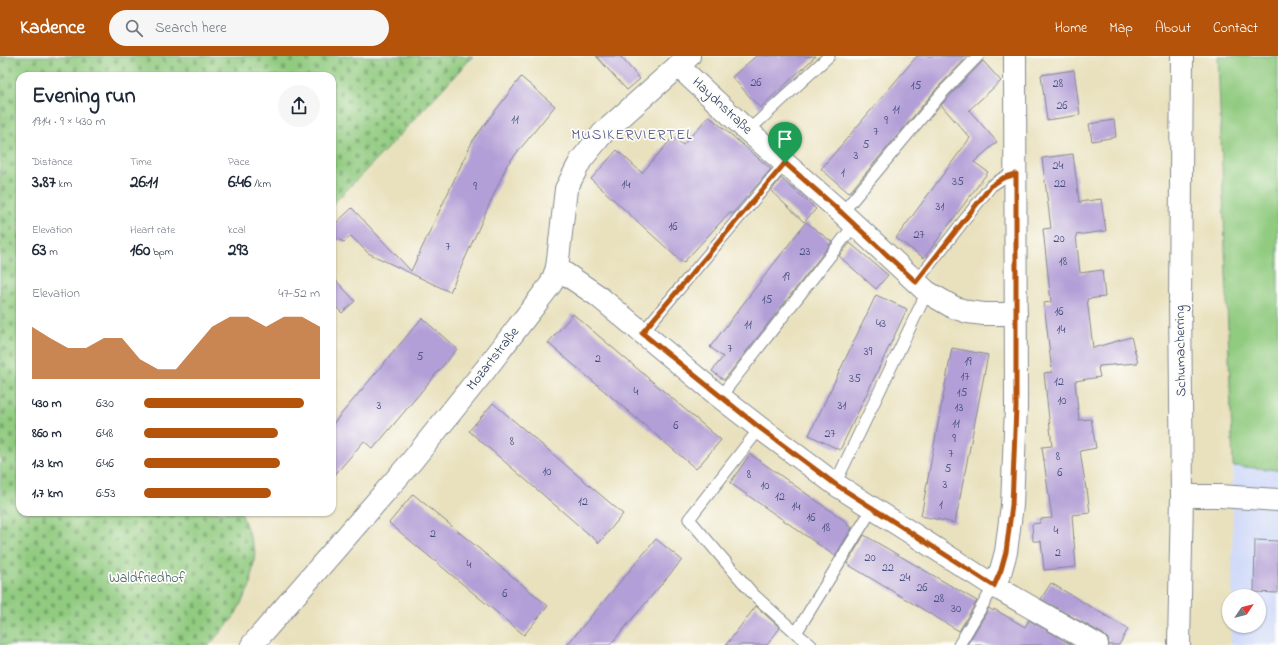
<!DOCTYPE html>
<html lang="en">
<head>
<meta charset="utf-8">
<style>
	:root { --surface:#fff; --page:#f6f6f7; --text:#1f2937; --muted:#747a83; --accent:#b45309 }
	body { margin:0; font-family:"Indie Flower",sans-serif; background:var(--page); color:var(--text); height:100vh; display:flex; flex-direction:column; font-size:15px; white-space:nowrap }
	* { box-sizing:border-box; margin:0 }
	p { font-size:13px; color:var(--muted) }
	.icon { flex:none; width:22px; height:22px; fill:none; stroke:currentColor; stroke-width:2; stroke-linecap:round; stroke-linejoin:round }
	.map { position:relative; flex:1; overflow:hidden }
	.panel { position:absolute; left:16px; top:16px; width:320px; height:444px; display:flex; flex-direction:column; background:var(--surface); border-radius:12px; box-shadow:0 1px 3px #0004 }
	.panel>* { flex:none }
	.needle { width:26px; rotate:55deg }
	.tools { position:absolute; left:1222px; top:533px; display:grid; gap:8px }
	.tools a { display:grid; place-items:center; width:44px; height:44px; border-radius:50%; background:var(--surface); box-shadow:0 1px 3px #0004; font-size:20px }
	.pin { position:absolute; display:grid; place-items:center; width:34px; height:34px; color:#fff; margin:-41px -17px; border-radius:50% 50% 50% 0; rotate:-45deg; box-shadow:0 0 4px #0007 }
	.pin .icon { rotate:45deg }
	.round { display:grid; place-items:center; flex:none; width:42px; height:42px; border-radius:21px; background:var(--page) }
	.overview { display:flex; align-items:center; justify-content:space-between; height:68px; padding:0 16px }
	h1 { font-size:22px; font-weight:700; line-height:30px }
	.figures { display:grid; grid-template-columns:repeat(3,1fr); gap:6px; height:68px; padding:4px 16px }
	.figures div { display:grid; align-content:center }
	.figures b { font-size:17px; font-weight:700 }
	.figures small { font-size:11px; font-weight:400 }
	.figures p { font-size:11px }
	.chart { height:112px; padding:8px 16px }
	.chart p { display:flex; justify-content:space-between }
	.chart svg { width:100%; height:72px; margin-top:4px; fill:var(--accent); opacity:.7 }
	ul { padding:0 16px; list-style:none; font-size:13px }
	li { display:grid; grid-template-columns:64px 48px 1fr; align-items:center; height:30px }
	li i { height:10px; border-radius:5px; background:var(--accent) }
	header { display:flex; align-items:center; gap:24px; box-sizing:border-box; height:56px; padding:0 20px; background:var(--accent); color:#fff }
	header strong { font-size:19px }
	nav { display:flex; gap:22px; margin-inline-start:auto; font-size:14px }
	.search { width:280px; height:36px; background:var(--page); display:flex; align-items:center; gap:10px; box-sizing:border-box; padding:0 14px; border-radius:22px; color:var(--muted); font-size:15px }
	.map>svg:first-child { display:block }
</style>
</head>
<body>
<header>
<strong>Kadence</strong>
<div class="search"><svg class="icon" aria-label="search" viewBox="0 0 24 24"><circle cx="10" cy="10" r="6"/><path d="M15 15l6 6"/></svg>Search here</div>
<nav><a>Home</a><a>Map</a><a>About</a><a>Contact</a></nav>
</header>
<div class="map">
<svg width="1278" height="589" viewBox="0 0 1278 589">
	<defs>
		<pattern id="cemetery-stones" width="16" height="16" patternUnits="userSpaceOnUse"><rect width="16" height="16" fill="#91cb80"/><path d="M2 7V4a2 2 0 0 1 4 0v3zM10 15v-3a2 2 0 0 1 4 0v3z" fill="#76a56c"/></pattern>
	</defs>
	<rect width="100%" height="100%" fill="#fdfcf7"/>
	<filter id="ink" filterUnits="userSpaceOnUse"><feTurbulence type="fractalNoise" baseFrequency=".025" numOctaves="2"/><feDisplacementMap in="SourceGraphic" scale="8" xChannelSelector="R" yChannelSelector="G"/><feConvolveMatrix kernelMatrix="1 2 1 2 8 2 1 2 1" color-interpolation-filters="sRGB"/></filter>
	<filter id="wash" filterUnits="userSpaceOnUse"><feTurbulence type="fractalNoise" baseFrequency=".012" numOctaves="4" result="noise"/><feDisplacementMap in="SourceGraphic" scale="16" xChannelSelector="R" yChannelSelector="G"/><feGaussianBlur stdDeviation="0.9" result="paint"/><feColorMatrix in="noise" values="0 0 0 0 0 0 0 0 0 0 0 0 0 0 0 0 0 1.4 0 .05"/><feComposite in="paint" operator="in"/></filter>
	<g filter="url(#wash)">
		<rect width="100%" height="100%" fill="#e9e1be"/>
		<path fill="#d0daf9" d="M1233 410 1278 414V589H1231V570H1259V540H1232Z"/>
		<path fill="#91cb80" stroke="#567d6f" d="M1218 0H1278V414L1233 410Z"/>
		<path fill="url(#cemetery-stones)" stroke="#567d6f" d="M0 0H473L396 83 332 149V20H20V456H241L255 495 251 528 234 561 209 589H0Z"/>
		<g id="blocks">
			<g fill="#b39fd7">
				<path d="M596 0H620L640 23 627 34Z"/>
				<path d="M756 0H816L760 52 732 21Z"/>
				<path d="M917 0H968L938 31 849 137 821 113Z"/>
				<path d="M983 5 1001 25 969 54 997 86 974 106 988 116 924 202 896 182 970 82 941 49Z"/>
				<path d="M1074 14 1080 59 1047 64 1041 19Z"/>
				<path d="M521 21 555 50 507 109 450 236 368 197 351 180 344 186 332 181V171L352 152 411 215 473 84Z"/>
				<path d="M709 60 771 113 732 158 730 156 683 207 591 123 617 94 642 117 673 81 683 89Z"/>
				<path d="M1114 64 1116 81 1092 85 1089 68Z"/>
				<path d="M1073 98 1079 146 1101 143 1106 175 1076 179 1080 217 1102 214 1105 241 1087 243 1093 292 1131 281 1138 307 1099 310V312H1098L1100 321 1075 325 1079 364 1091 363 1096 392 1080 395 1086 433H1087L1090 457 1072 459 1076 511 1044 514 1041 485H1033L1032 468 1040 467V463L1052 462 1042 391 1052 390 1044 317 1052 316 1044 247 1051 246 1043 173 1051 172 1042 102Z"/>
				<path d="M781 122 816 153 804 166 771 135Z"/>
				<path d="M806 166 832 186 724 324 712 315 723 301 710 291Z"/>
				<path d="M850 187 888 219 876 233 839 200Z"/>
				<path d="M332 220 355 245 342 257 332 247Z"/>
				<path d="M876 239 907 253 840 394 809 379Z"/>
				<path d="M573 258 721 384 696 413 548 287Z"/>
				<path d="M422 262 457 293 373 393 364 385 332 422V369Z"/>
				<path d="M952 292 988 299 955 467 921 460Z"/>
				<path d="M493 347 623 458 599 487 469 375Z"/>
				<path d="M750 398 848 467 847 469 852 472 835 500 730 427Z"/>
				<path d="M413 438 548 550 524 579 389 467Z"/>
				<path d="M864 479 977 545 959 575 847 508Z"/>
				<path d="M656 483 682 504 610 589H567Z"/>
				<path d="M1255 484 1278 485V537L1254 536Z"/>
				<path d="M1051 527 1128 573 1119 589H1109L1108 583 1103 578 1041 543Z"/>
				<path d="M756 550 780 572 767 589H726Z"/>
				<path d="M989 552 993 555 994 553 1025 571 1029 564 1072 589H967Z"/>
			</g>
		</g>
	</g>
	<g filter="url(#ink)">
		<use href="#blocks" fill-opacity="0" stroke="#82888e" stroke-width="1"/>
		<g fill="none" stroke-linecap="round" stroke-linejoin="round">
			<g stroke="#82888e" stroke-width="13">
				<g id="lane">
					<path d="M748 75 829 0"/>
					<path d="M842 157 943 36 978 0"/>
					<path d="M916 226 991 130 1003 122 1016 118"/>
					<path d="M642 277 785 107"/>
					<path d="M720 341 855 168"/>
					<path d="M760 372 689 463 753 538 796 577"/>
					<path d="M835 428 927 236"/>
					<path d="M811 589 796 577 872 453"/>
					<path d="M959 589 994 530"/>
				</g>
			</g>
			<g stroke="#82888e" stroke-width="24">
				<g id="street">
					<path d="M678 10 748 75 842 157 927 236 953 251 968 256 984 258H1016"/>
					<path d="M557 212 598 240 720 341 760 372 835 428 994 530 1097 589"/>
					<path d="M1182 440H1220L1278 444"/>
					<path d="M994 530 1001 514 1006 496 1012 449 1016 351 1015 0"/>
					<path d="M252 589 411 406 485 314 551 228 557 212 566 133 581 104 603 77 689 0"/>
				</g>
			</g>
			<g stroke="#82888e" stroke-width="24">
				<path id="secondary" d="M1179 589 1182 440 1180 246 1182 0"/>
			</g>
			<use href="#lane" stroke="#fff" stroke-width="11"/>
			<use href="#street" stroke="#fff" stroke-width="22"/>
			<use href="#secondary" stroke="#fff" stroke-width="22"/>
		</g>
	</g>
	<g fill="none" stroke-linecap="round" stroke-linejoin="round" filter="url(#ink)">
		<g stroke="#fff" stroke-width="8">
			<path id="route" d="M785 107 842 157 916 226 991 130 1003 122 1016 118V351L1012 449 1006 496 1001 514 994 530 835 428 760 372 642 277Z"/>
		</g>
		<use href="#route" stroke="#b45309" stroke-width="5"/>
	</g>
	<g text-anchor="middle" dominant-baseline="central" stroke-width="3.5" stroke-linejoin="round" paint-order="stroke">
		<g font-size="12" fill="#414b7c">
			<text x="756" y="27">26</text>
			<text x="1058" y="28">28</text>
			<text x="916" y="30">15</text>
			<text x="1062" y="50">26</text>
			<text x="896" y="54">11</text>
			<text x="515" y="64">11</text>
			<text x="886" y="65">9</text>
			<text x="876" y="76">7</text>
			<text x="866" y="89">5</text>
			<text x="856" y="100">3</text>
			<text x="1058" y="110">24</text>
			<text x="843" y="117">1</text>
			<text x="958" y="126">35</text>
			<text x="1060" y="128">22</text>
			<text x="626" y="129">14</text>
			<text x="475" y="131">9</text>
			<text x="940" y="151">31</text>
			<text x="673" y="171">16</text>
			<text x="919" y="179">27</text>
			<text x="1059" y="183">20</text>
			<text x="448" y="191">7</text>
			<text x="805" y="196">23</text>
			<text x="1063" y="206">18</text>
			<text x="786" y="221">19</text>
			<text x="767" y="244">15</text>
			<text x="1059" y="256">16</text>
			<text x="881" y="268">43</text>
			<text x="748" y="269">11</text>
			<text x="1061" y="274">14</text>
			<text x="730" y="293">7</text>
			<text x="868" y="296">39</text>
			<text x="420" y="301">5</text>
			<text x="598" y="303">2</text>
			<text x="968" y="306">19</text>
			<text x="965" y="321">17</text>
			<text x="855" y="323">35</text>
			<text x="1059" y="326">12</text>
			<text x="636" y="336">4</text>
			<text x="962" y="337">15</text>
			<text x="1062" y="345">10</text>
			<text x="379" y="350">3</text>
			<text x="842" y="350">31</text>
			<text x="959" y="352">13</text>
			<text x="956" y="368">11</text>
			<text x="676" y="370">6</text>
			<text x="830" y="378">27</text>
			<text x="954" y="383">9</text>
			<text x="512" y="386">8</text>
			<text x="951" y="398">7</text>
			<text x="1058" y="401">8</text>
			<text x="948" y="413">5</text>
			<text x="547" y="416">10</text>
			<text x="1060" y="417">6</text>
			<text x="749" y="419">8</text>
			<text x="945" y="429">3</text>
			<text x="765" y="430">10</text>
			<text x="780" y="441">12</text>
			<text x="583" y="446">12</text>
			<text x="941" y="449">1</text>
			<text x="796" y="451">14</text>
			<text x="811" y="462">16</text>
			<text x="826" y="472">18</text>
			<text x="1056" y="475">4</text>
			<text x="433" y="478">2</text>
			<text x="1058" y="497">2</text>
			<text x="870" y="502">20</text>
			<text x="469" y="509">4</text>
			<text x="888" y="512">22</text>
			<text x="905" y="522">24</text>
			<text x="922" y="532">26</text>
			<text x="505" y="538">6</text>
			<text x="939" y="543">28</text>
			<text x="956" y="553">30</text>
		</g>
		<g font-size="14" fill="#1b2f5e" stroke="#fdfcf7">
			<text transform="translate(722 50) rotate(43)">Haydnstraße</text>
			<text transform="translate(1181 295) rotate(-91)">Schumacherring</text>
			<text transform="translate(493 303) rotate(-52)">Mozartstraße</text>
		</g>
		<g font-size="14" fill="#3e5e68" stroke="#fdfcf7">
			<text x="147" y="522">Waldfriedhof</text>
		</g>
		<g font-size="15" letter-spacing="1" fill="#505688" stroke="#fdfcf7">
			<text x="632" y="79">MUSIKERVIERTEL</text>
		</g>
	</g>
</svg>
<div class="tools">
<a><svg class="needle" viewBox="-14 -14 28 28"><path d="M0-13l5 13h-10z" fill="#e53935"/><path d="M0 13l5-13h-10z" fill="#747a83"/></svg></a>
</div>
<div class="pin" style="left:785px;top:107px;background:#1e9e55"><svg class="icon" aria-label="arrive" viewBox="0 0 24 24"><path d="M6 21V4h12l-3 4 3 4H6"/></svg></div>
<section class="panel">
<div class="overview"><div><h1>Evening run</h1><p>19:14 · 9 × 430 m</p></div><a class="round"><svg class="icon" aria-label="share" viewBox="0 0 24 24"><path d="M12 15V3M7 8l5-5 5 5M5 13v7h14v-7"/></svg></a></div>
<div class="figures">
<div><p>Distance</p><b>3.87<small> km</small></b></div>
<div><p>Time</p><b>26:11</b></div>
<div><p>Pace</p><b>6:46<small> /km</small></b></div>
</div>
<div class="figures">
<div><p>Elevation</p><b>63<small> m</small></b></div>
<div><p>Heart rate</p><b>160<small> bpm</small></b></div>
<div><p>kcal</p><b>293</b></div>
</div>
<div class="chart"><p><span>Elevation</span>47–52 m</p>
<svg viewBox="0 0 160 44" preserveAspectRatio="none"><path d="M0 44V12L10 19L20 25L30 25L40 19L50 19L60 32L70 38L80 38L90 25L100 12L110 6L120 6L130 12L140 6L150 6L160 12V44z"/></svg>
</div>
<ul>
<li><b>430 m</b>6:30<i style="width:91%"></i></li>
<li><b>860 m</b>6:48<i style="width:76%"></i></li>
<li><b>1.3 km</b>6:46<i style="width:77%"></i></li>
<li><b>1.7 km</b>6:53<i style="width:72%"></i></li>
</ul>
</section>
</div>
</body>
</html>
